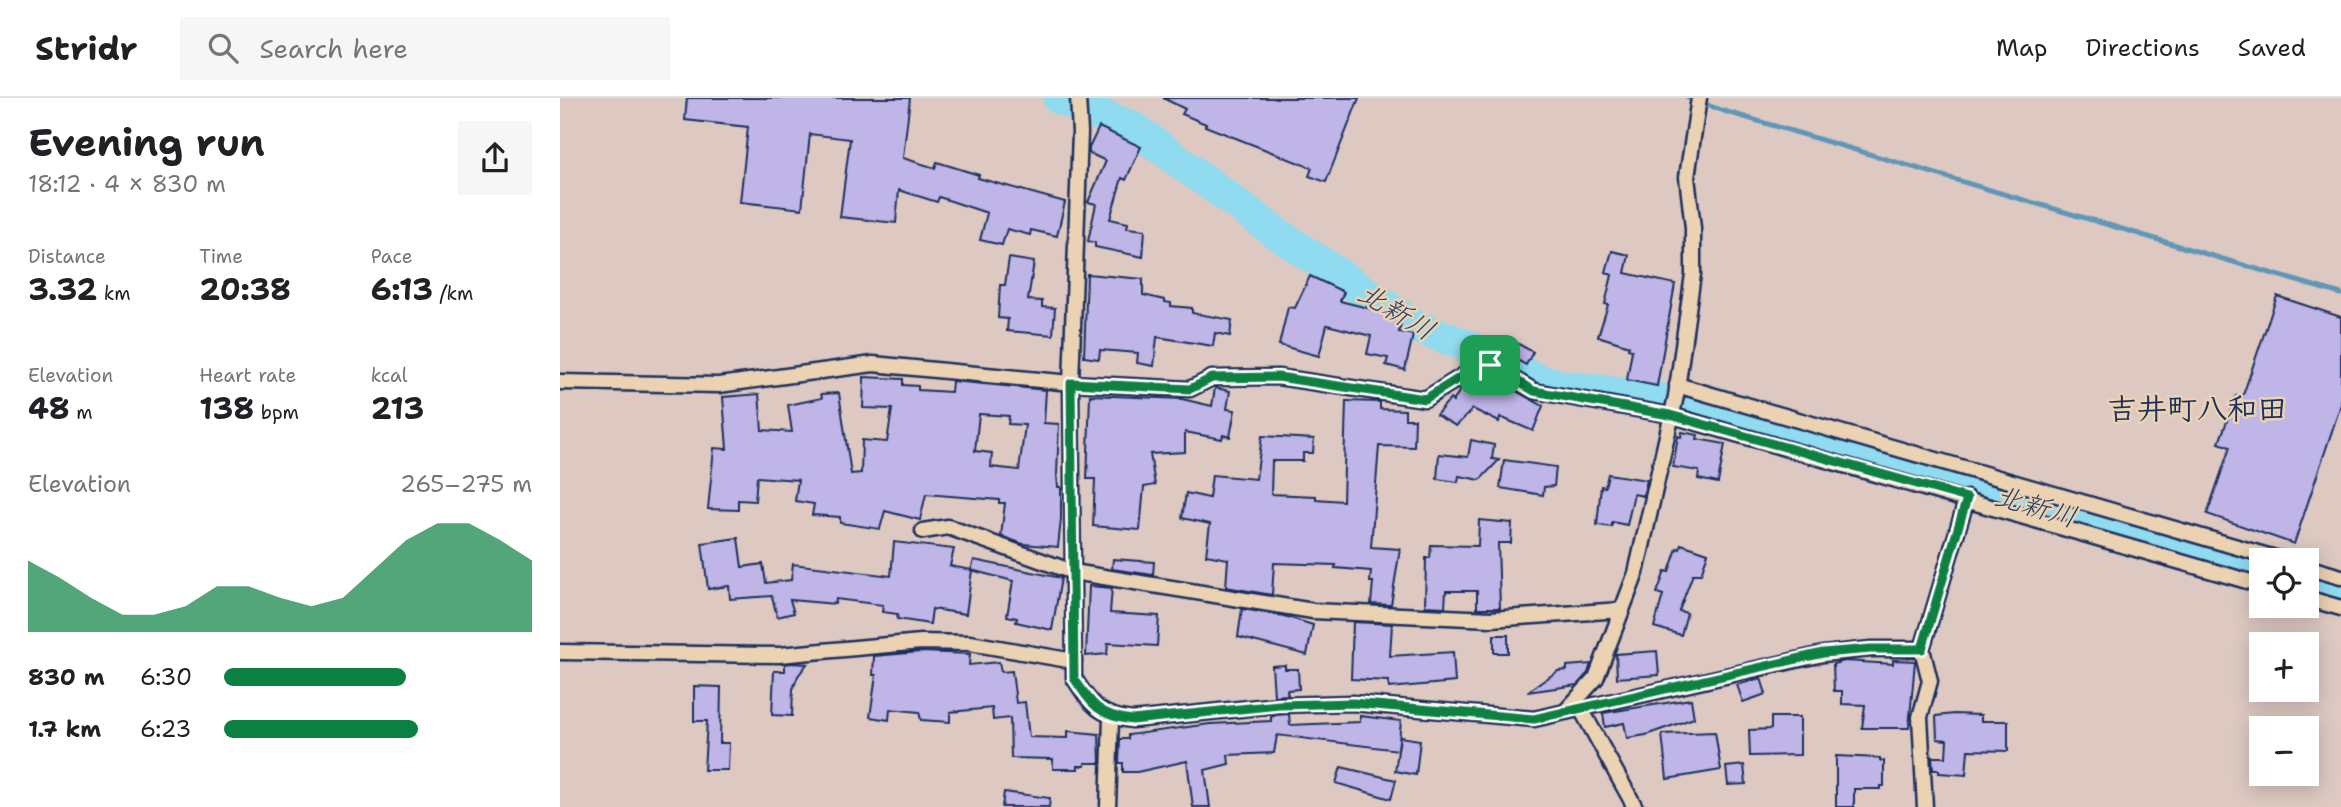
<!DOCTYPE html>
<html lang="en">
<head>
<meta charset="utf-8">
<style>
	:root { --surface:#fff; --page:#f6f6f6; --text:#202124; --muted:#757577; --line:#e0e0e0; --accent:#0b8043 }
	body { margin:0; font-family:"Shantell Sans","Klee One",sans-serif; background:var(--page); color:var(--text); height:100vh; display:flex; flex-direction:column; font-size:26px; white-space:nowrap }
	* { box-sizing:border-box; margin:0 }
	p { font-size:23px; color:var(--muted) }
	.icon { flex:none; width:38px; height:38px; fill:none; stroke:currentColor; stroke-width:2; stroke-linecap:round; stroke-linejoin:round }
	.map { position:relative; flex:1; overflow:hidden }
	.panel { display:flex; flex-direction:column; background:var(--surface); width:560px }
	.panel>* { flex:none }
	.buttons { position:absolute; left:1689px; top:450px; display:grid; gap:14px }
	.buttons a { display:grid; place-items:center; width:70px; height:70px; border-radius:0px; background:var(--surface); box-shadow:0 4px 18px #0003; font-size:35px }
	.pin { position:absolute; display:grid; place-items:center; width:60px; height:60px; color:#fff; margin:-30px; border-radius:14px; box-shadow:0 4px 10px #0006 }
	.round { display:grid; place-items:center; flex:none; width:74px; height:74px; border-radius:0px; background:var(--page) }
	.headline { display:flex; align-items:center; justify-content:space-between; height:119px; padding:0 28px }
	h1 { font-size:38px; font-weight:700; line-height:52px }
	.stats { display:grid; grid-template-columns:repeat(3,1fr); gap:10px; height:119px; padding:7px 28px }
	.stats div { display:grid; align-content:center }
	.stats b { font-size:30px; font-weight:700 }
	.stats small { font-size:19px; font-weight:400 }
	.stats p { font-size:19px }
	.chart { height:196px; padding:14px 28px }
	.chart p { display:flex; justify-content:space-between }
	.chart svg { width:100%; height:126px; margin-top:7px; fill:var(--accent); opacity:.7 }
	ul { padding:0 28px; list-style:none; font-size:23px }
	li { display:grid; grid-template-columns:112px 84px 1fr; align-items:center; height:52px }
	li i { height:18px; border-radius:9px; background:var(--accent) }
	header { display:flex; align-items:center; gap:42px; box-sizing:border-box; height:98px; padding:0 35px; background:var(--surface); border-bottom:2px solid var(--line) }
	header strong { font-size:33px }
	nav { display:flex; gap:38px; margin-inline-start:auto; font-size:24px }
	.search { width:490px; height:63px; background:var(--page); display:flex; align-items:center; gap:18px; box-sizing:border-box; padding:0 24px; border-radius:0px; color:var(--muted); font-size:26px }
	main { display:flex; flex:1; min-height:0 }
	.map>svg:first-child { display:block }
</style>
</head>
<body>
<header>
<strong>Stridr</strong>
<div class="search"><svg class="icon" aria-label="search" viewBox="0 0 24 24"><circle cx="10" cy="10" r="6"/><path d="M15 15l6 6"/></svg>Search here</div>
<nav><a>Map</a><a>Directions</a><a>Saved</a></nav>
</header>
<main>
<section class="panel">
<div class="headline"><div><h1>Evening run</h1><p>18:12 · 4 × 830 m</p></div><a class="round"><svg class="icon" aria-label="share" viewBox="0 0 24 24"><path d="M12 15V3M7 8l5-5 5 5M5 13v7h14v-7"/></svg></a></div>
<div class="stats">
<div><p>Distance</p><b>3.32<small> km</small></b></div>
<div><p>Time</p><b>20:38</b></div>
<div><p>Pace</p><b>6:13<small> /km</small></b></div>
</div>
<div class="stats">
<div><p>Elevation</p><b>48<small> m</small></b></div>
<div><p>Heart rate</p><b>138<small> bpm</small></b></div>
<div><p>kcal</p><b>213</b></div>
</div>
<div class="chart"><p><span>Elevation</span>265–275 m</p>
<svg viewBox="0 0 160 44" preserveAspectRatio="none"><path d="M0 44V19L10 25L20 32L30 38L40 38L50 35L60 28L70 28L80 32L90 35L100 32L110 22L120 12L130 6L140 6L150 12L160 19V44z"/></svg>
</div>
<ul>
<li><b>830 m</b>6:30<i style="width:59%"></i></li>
<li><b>1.7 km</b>6:23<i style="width:63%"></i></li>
</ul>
</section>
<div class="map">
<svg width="1781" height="709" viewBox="0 0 1781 709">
	<rect width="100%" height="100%" fill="#ddc9c2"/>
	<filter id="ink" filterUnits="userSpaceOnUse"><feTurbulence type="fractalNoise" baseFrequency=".0143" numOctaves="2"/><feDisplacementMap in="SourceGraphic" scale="14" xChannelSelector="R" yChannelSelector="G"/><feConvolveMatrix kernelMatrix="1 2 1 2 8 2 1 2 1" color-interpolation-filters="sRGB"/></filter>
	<g filter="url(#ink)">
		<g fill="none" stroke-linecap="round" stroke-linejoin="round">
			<path stroke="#6196b6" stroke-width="5" d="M1128 0 1164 13 1781 196"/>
			<g stroke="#90dbf0" stroke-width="33">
				<path d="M499 0 574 30 712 132 857 229 899 245 975 281 1000 288 1094 300 1701 471"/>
				<path d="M1746 484 1781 494"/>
			</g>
		</g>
		<g fill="#bfb5e7" stroke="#1b2f5e" stroke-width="2" fill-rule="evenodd">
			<path d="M127 0H350L343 60 375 70 377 64 419 77 418 80 505 104 497 138 471 132 470 137 447 131 442 147 420 142 427 115 379 99 377 104 339 92 336 125 280 119 290 41 250 36 242 111 180 104 188 29 125 22Z"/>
			<path d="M603 0H799L766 84 749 78 752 70 645 28 646 26 622 16 625 11Z"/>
			<path d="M539 29 581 49 566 82 562 80 550 121 568 125 567 130 585 132 583 159 535 149V145L528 143 536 106 528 104 546 63 529 55V50Z"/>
			<path d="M1052 153 1069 157 1065 175 1115 186 1097 288 1067 282 1072 252 1068 251 1069 248 1038 238 1048 207 1045 206 1052 177 1046 174Z"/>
			<path d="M449 160 474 164 468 202 482 203V209L495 210 493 237 447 233 448 221 438 220 440 187H445Z"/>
			<path d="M527 176 583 181V197L605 202V204L611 205V208L632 210V215L672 222 670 238 655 235 653 248 597 239 594 268 577 265 578 255 540 252 539 261 524 259Z"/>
			<path d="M750 178 784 194 780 203 820 213 841 226 839 234 853 237 845 272 826 267 828 260 807 256 811 238 767 227 759 258 719 247 728 209 735 210Z"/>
			<path d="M1717 198 1781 219V306L1734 446 1647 416 1670 349 1659 345 1676 298 1682 300Z"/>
			<path d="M953 243 973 254 966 267 946 256Z"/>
			<path d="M929 278 983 308 973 333 940 319 939 324 913 311 896 328 876 317 890 301 893 304 901 290Z"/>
			<path d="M304 279 343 281V287L358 288V292L391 294 392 283 486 292 484 325 499 326 497 377 498 389H501V421L498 449 463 446 441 438 445 405H439V402L366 396 360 422 325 413 320 431 280 425V419L252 417 254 406 235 403 238 382 197 379 195 403 178 402V412L148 411 154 350 167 351 163 299 199 296 202 332 232 334 228 307 262 300 261 296 279 295 291 376 301 375 302 342 327 344 332 311 303 310ZM419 316 449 318 448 326 465 327 459 372 431 369 432 355 415 353Z"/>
			<path d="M655 290 670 293 667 311 675 312 670 339 663 337 662 341 625 334V354L590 356 595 387 584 389 580 432 533 428 535 381H527L530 297 622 301 652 308Z"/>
			<path d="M786 303 820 304V311L845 312V321H855L854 349 819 348 811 449 840 451 831 507 811 506 813 484H810L811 473 775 470 776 467 714 465 712 497 666 489 668 461 646 457 650 426 622 420 626 395 649 400 652 377 696 381 702 338 754 341 753 355H743V363H712L711 396 756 398V401L783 403Z"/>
			<path d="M1122 334 1138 337 1137 341 1165 346 1158 385 1138 381 1139 373 1113 369 1118 338 1121 339Z"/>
			<path d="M911 342 934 347 932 361 939 362 920 382 899 378 898 384 877 381 879 356 908 359Z"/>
			<path d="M944 362 996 369 994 388 984 389 983 397 940 390Z"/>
			<path d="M1048 376 1087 382 1083 398 1074 396 1067 427 1052 424V429L1037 427 1041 388 1045 389Z"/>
			<path d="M919 422 952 425 951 445H938L940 510H917V493H886L885 509 865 508 866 460H870L871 447 918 448Z"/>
			<path d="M178 440 182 469 203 466 206 485 231 482 233 466 331 478 334 444 394 451 390 468 412 472 406 516 372 511 370 526 337 521 338 516 322 514 323 507 276 501 275 506 230 502 234 515 217 519 212 498 170 501 169 488 148 491 142 445Z"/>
			<path d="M1121 446 1148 455 1141 476H1133L1119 513 1127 515 1121 537 1094 529 1103 497 1097 495 1105 473 1109 474 1117 450 1120 451Z"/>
			<path d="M553 461 594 464 593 477 552 471Z"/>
			<path d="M414 462 501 480 492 532 456 524 457 520 447 518 453 483 411 472Z"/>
			<path d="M529 488 552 490 550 515 599 518 597 548 548 545 547 556 526 558Z"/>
			<path d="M682 511 724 518 753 527 747 557 678 539Z"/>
			<path d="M793 524 832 526 830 558 893 554 895 584 829 590 828 583 791 581Z"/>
			<rect x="934" y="537" width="14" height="18"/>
			<path d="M1097 553 1099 577 1057 580 1056 556Z"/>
			<path d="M361 554 410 556 409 567 439 564 441 574 452 573 456 605 465 604 469 639 508 640V633L539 636 540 665H525V668H518V671H493V661L451 660 450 620 433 622 432 610 390 614V624L361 622 359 614 330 611 329 622 310 619 316 577H313L314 558Z"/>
			<path d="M1333 562 1355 563 1349 630H1302L1305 607 1282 606V593H1274L1273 566 1285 563 1333 566Z"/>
			<path d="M232 565 247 566 238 578 233 591 232 618 212 617 214 573H225V566Z"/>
			<path d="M1031 566 1028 575 1017 587 967 594 998 573 1007 572V568Z"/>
			<path d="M725 567V571H738L739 591 727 592 728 597 714 598 712 568Z"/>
			<path d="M1201 580 1206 596 1183 604 1177 587Z"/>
			<path d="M134 588 161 589 160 645H169L168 672H144L147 623H134Z"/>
			<path d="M1131 601 1134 620 1086 637 1067 640 1064 625 1045 629 1043 615Z"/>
			<path d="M729 616 730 627 800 624V618L841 623 838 652 717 637 714 655 668 657 669 666 645 672 650 709H633L627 663 577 674H563V665H559L560 641H568V637L650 626 711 623V619L716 617Z"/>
			<path d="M1394 616 1421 617V623H1448V653L1408 652 1406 677 1379 675V672H1373L1372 659H1386L1387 642 1377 641 1376 618Z"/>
			<path d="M1211 619H1240V657L1190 658 1189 632 1211 631Z"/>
			<path d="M1155 634 1161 672 1107 681 1102 636Z"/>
			<path d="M840 639 860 642 856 677 835 673Z"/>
			<path d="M1276 658 1320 660V663H1324V688H1321V691H1294V709H1276Z"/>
			<path d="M1184 667 1186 686 1168 687 1166 669Z"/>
			<path d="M781 669 836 682 831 701 776 685Z"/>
			<path d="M444 694 490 700 489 709H442Z"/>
		</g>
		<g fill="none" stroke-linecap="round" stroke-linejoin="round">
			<g stroke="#1b2f5e" stroke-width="19">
				<g id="minor">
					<path d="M518 0 520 34 511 285 514 580C531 607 539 618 572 622L719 607 793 605 974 621 1263 556 1311 551H1362"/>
					<path d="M0 284 159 287 313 266 511 285 630 291 652 280 718 279 865 301 904 277 930 267 974 293 1110 317 1701 487"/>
					<path d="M1117 287 1722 462"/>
					<path d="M363 433 388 429 513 474 753 513 931 521 1061 512"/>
					<path d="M1746 469 1781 479"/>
					<path d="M1746 500 1781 510"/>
					<path d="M0 554 219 557 361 544 410 545 514 563"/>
					<path d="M1021 611 1075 709"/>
					<path d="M1006 613 1036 580 1076 475 1116 298 1133 176V130L1127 79 1139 0"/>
					<path d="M548 709 551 620"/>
					<path d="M1365 709 1360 619 1370 583 1362 551 1407 400"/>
				</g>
			</g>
			<use href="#minor" stroke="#ead2b2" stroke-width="14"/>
		</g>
	</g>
	<g fill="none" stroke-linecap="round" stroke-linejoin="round" filter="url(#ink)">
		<g stroke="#fff" stroke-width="14">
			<path id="route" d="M930 267 974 293 1110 317 1407 400 1362 551H1311L1263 555 974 621 793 605 719 607 572 622C539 618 532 607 514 580L511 285 630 291 652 280 718 279 865 301 904 277Z"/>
		</g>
		<use href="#route" stroke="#0b8043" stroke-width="9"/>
	</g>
	<g text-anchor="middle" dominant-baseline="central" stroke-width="5" stroke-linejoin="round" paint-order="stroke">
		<g font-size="28" font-style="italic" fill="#27406d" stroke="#ead2b2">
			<text transform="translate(837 213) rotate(31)">北新川</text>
			<text transform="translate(1476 408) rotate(16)">北新川</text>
		</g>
		<g font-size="30" font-weight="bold" fill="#1b2f5e" stroke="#ead2b2">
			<text x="1637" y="310">吉井町八和田</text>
		</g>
	</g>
</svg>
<div class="buttons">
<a><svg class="icon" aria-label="locate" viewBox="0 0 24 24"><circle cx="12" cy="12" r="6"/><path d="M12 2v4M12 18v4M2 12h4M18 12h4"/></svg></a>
<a>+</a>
<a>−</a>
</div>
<div class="pin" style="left:930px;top:267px;background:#1e9e55"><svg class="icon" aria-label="arrive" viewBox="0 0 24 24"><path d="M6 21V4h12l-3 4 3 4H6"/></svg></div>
</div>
</main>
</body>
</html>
